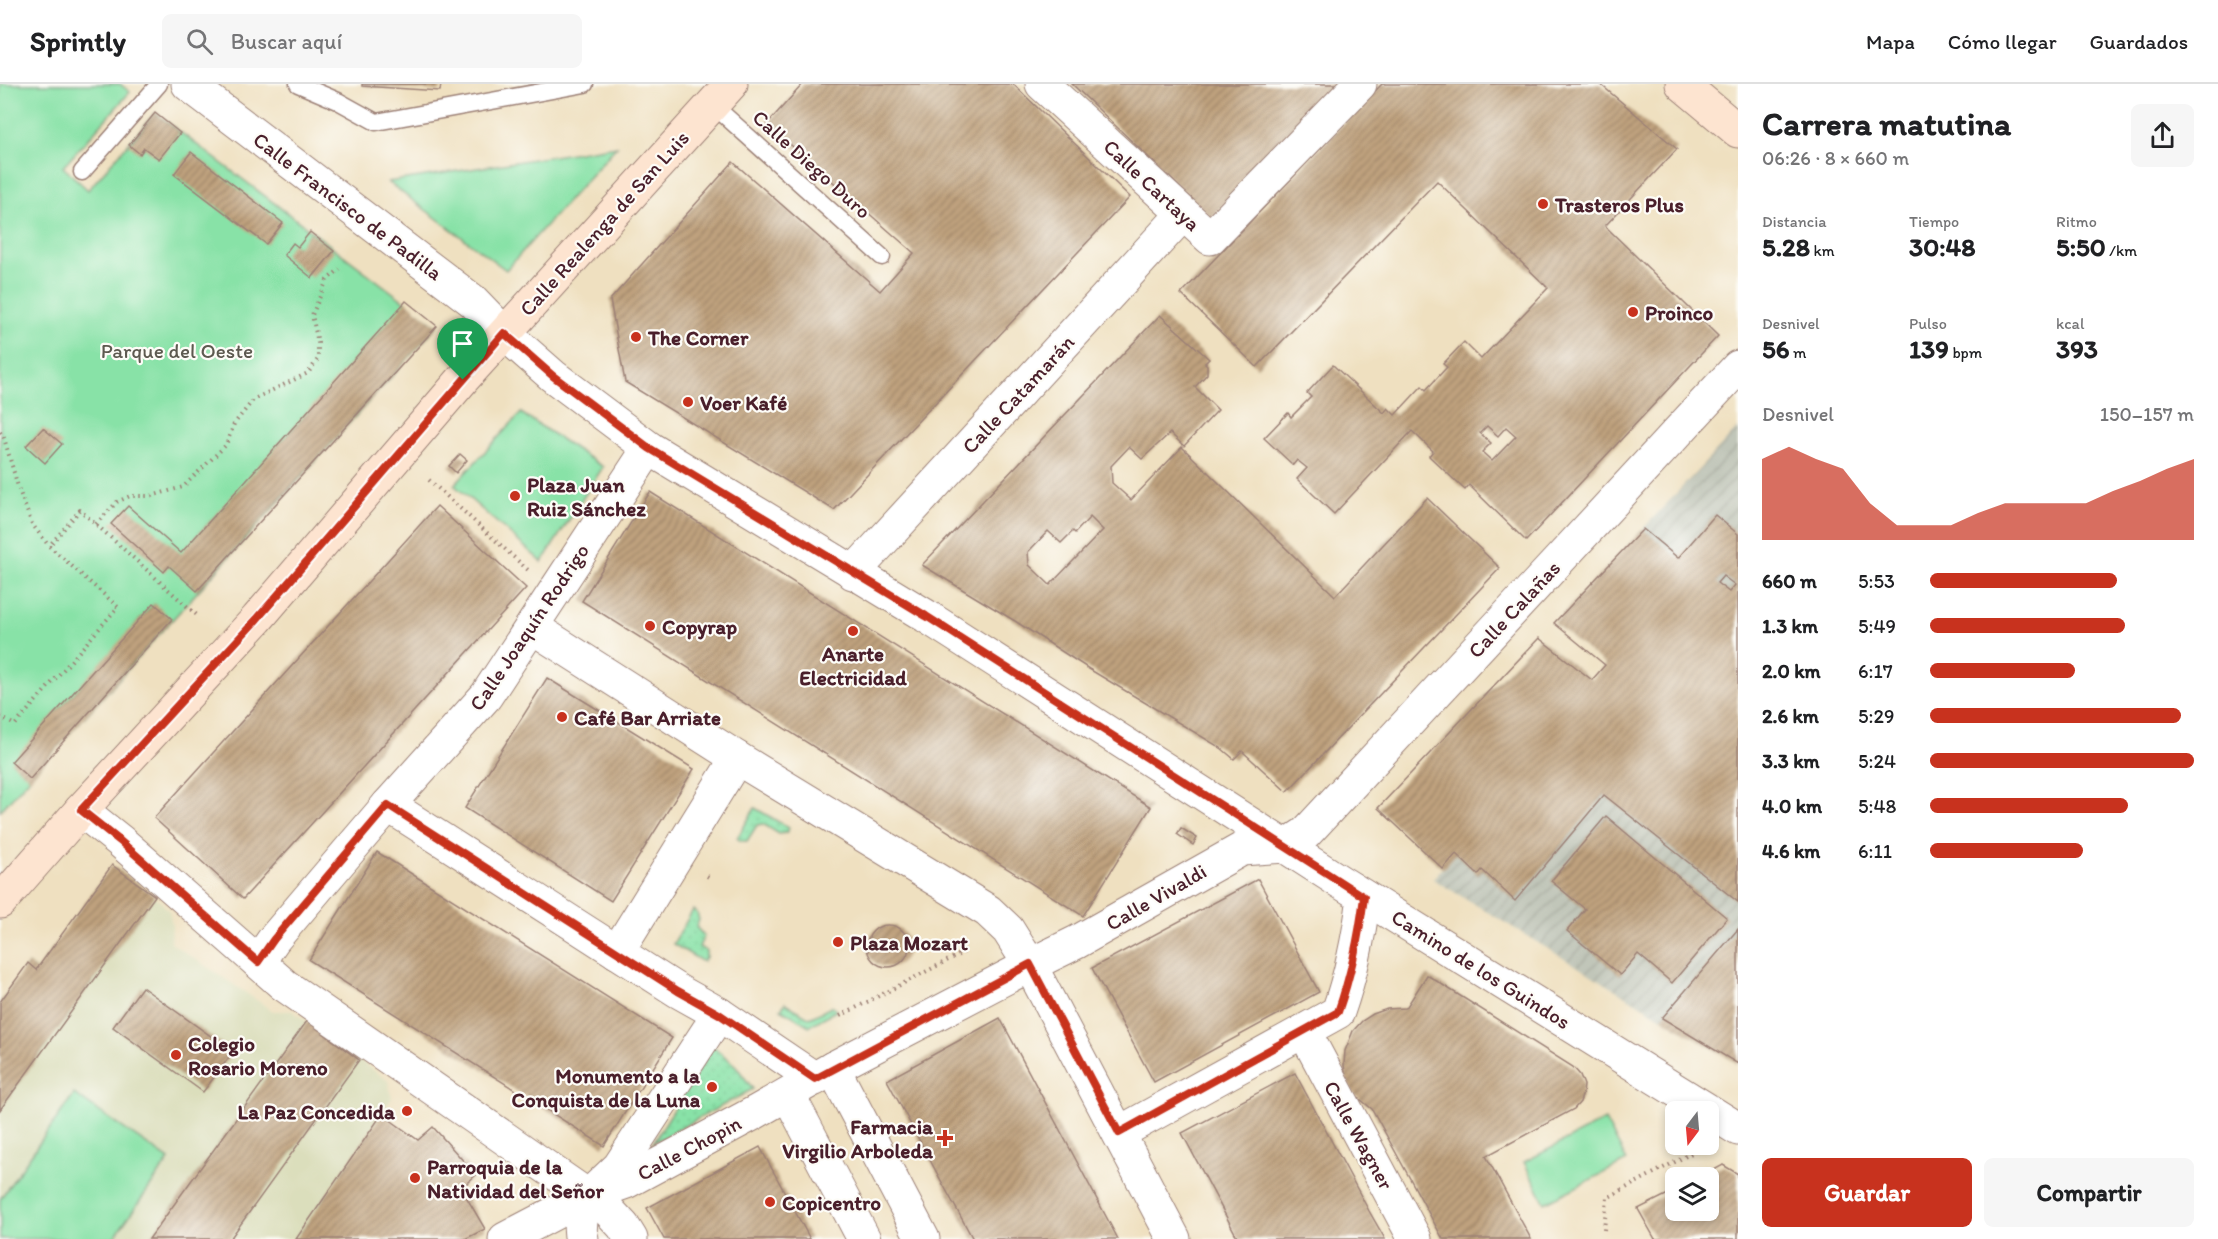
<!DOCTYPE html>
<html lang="es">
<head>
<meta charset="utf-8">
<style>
	:root { --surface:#fff; --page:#f6f6f6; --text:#202124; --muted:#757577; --line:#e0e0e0; --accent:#c8321e }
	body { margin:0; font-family:Itim,sans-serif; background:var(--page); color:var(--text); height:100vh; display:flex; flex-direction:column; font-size:22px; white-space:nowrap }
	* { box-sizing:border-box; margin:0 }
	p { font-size:20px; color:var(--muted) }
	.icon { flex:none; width:33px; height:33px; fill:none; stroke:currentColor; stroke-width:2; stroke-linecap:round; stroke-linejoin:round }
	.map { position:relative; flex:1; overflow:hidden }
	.panel { display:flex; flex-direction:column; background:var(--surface); width:480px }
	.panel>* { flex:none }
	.needle { width:39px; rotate:196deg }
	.fabs { position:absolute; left:1665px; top:1017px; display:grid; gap:12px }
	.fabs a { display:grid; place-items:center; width:54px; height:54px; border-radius:9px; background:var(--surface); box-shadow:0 3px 9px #0003; font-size:30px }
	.pin { position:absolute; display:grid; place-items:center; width:51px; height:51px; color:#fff; margin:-62px -26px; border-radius:50% 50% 50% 0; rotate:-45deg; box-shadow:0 0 6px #0007 }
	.pin .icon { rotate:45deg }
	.round { display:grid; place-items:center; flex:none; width:63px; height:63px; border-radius:9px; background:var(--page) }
	.overview { display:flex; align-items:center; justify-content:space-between; height:102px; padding:0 24px }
	h1 { font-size:33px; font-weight:700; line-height:45px }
	.figures { display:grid; grid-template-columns:repeat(3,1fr); gap:9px; height:102px; padding:6px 24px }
	.figures div { display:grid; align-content:center }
	.figures b { font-size:26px; font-weight:700 }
	.figures small { font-size:16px; font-weight:400 }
	.figures p { font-size:16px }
	.chart { height:168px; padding:12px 24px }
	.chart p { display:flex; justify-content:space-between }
	.chart svg { width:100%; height:108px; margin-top:6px; fill:var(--accent); opacity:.7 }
	.action { display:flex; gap:12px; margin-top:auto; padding:12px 24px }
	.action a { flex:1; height:69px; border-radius:9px; background:var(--accent); color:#fff; font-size:24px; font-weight:700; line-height:69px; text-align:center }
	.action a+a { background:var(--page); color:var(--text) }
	ul { padding:0 24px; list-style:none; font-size:20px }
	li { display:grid; grid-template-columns:96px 72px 1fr; align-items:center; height:45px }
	li i { height:15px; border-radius:8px; background:var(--accent) }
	header { display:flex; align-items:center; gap:36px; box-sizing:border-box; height:84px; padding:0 30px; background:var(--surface); border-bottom:2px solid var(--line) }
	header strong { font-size:28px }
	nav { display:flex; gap:33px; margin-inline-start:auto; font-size:21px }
	.search { width:420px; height:54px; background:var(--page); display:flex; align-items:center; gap:15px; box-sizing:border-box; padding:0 21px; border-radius:9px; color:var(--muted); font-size:22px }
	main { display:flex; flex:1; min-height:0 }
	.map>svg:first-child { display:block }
</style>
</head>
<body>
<header>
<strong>Sprintly</strong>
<div class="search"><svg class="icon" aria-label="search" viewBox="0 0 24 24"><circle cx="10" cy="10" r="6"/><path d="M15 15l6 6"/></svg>Buscar aquí</div>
<nav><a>Mapa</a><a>Cómo llegar</a><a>Guardados</a></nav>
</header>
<main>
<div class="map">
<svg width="1738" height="1155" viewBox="0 0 1738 1155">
	<defs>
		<pattern id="industrial-furrows" width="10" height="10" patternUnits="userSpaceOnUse" patternTransform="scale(1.5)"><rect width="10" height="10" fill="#c1c6b9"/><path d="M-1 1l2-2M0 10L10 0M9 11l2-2" fill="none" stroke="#a7aa9f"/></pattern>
		<pattern id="grass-dots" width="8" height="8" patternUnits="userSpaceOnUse" patternTransform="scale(1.5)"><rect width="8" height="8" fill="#88e2a7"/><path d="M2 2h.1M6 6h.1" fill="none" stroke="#77c190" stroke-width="1.8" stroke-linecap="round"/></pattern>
		<pattern id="building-hatch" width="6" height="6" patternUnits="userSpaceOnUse" patternTransform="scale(1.5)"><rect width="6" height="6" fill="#bfa27e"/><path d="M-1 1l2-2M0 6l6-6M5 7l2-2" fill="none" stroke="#9d8367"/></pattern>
	</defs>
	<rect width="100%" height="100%" fill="#fdfcf7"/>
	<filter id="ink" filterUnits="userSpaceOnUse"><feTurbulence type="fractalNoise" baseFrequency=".0167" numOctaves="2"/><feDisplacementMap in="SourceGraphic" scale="12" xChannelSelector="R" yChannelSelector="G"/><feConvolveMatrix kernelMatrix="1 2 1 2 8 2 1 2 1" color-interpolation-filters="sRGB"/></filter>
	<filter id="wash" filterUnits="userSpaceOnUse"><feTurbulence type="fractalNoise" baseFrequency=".008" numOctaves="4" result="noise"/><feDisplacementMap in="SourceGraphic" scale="24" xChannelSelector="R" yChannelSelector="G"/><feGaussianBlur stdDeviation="1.35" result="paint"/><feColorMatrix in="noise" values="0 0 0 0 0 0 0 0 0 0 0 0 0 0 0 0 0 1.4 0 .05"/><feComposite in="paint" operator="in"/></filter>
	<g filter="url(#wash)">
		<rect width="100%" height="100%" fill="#efe0c0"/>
		<path fill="#dbdebc" d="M111 780 155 812 169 827 172 840 171 859 273 927H292L388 997 392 1014 296 1155H0V918L28 879 37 885 111 783Z"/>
		<path fill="url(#industrial-furrows)" d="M1738 344V980L1433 795 1442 784 1396 740 1449 649 1539 554 1588 593 1570 615 1706 566 1601 577 1554 539Z"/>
		<g fill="url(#grass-dots)" stroke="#698069" stroke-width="1.5">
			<path d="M755 724 789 744 786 749 779 750 763 740 757 741 747 757H741L737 754Z"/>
			<path d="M693 826 697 829 699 836 696 843 704 852 699 863 706 867V873L703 878 673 860Z"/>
			<path d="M785 919 810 934 833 922 836 927 809 942 781 925Z"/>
			<path d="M713 962 736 982 753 1005 653 1059Z"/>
		</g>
		<g fill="#88e2a7" stroke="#698069" stroke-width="1.5">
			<path d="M0 0H120L130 8 63 83 88 106 155 29 437 242 0 727Z"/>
			<path d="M617 62 506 186 388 98Z"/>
			<path d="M521 329 603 383 542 478 454 401Z"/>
			<path d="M74 1010 169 1076 113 1155H0V1115Z"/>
			<path d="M1605 1036 1627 1077 1545 1119 1524 1078Z"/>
		</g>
		<g id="blocks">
			<g fill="url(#building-hatch)" fill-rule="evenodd">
				<path d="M362 0H441L440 7 362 2Z"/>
				<path d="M803 0H1013L1130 113 834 426 625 298 610 216 733 78 880 207 914 169 767 40Z"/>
				<path d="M1072 0H1340L1211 133Z"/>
				<path d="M1382 0H1600L1677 65 1605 142 1718 252 1526 457 1469 401 1465 406 1429 372 1433 367 1412 347 1334 430 1297 395 1307 384 1297 376 1293 381 1264 354 1288 329 1291 333 1311 313 1307 309 1333 281 1384 329 1388 324 1395 331 1422 302 1426 306 1447 283 1443 280 1464 258 1481 275 1548 204 1437 97 1257 283 1181 210ZM1487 342 1498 352 1506 343 1516 352 1492 377 1482 368 1491 359 1480 349Z"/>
				<path d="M155 29 180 49 159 75 144 64 140 70 129 61Z"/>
				<path d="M191 68 283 139 266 160 174 90Z"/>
				<path d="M310 148 334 167 312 194 284 171 293 159 298 163Z"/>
				<path d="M406 217 437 242 197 507 169 482 164 488 111 440 128 422 181 469Z"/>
				<path d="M1160 231 1209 275 1205 279 1207 281V290L1195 303 1218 326 1184 362 1170 349 1142 375 1129 363 1111 382 1112 399 1131 416 1182 363 1335 512 1427 414 1500 484 1287 708 1242 667 1234 675 1221 664 1089 585 1015 537 922 481ZM1090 433 1103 446 1050 501 1029 481 1028 468 1048 447 1061 459 1073 447 1075 449Z"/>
				<path d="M43 344 62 360 45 379 26 362Z"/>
				<path d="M460 370 467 376 456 389 449 382Z"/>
				<path d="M650 408 1151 723 1083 832 582 517Z"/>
				<path d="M437 422 526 504 243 815 154 734Z"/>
				<path d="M1715 431 1738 450V818L1604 711 1515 817 1482 786 1478 791 1456 770 1443 785 1378 724 1539 554 1592 596 1605 581 1554 539 1643 445 1678 474ZM1723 492 1735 501 1729 508 1717 499Z"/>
				<path d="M154 519 172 535 30 695 11 678Z"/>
				<path d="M547 594 694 685 611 817 465 724Z"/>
				<path d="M1606 732 1727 834 1672 899 1638 870 1620 891 1567 847 1585 825 1551 797Z"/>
				<path d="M1181 744 1197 754 1193 761 1177 750Z"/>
				<path d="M377 768 672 954 604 1062 309 876Z"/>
				<path d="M112 781 155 812 0 1026V918L28 879 36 886Z"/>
				<path d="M1258 795 1319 908 1154 998 1092 884Z"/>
				<circle cx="888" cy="862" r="21"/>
				<path d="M1738 845V980L1662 934Z"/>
				<path d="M1427 891 1573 983 1580 991 1584 1001 1583 1009 1580 1018 1574 1025 1486 1072 1531 1155H1443L1372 1025 1354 1010 1346 994 1344 981 1345 967 1353 947 1362 937 1373 930 1387 925 1406 924Z"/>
				<path d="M142 903 233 968 203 1008 113 943Z"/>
				<path d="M1000 934 1076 1076 1118 1155H973L945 1104 887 996Z"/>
				<path d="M307 937 359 976 230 1155H149Z"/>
				<path d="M1295 989 1369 1127 1385 1155H1239L1235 1149 1182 1049Z"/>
				<path d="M382 1030 418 1056 433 1043 476 1091 461 1104 485 1145 465 1155H296Z"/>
				<path d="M760 1063 810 1155H664L647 1124Z"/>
				<path d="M1723 1081 1738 1090V1155H1655L1638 1125 1676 1106V1126H1708V1094H1699Z"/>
			</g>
		</g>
	</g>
	<g filter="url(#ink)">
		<use href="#blocks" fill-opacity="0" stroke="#9c8076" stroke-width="1.5"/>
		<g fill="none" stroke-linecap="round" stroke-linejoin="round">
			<g stroke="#9c8076" stroke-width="19">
				<g id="lane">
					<path d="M298 0 338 17 376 38 585 0"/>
					<path d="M712 20 882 173"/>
					<path d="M82 88 159 0"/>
				</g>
			</g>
			<g stroke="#9c8076" stroke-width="35">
				<g id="street">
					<path d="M188 0 473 217 504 249 553 292 649 364 926 532 1339 797 1738 1045"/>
					<path d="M1042 0 1210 154 1360 0"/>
					<path d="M853 489 1183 130"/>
					<path d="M532 543 737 674 988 827 1008 846 1030 881 1174 1155"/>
					<path d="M388 721 678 907 719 930 815 995"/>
					<path d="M81 726 120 757 284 901 608 1126 623 1142 631 1155"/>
					<path d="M617 868 737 674"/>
					<path d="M258 878 274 855 388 721 486 612 649 364"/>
					<path d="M1304 947 1415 1155"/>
					<path d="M833 984 923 1155"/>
					<path d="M788 1010 864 1155"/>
					<path d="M1119 1049 1338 928C1351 891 1359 853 1364 813"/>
					<path d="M598 1103 619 1083 719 930"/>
					<path d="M505 1155 587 1112 626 1098 756 1028 833 984 1030 881 1077 858 1242 765 1286 762 1306 749 1738 283"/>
					<path d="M582 1155C577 1142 584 1125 587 1112"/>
				</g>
			</g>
			<g stroke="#9c8076" stroke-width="35">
				<g id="secondary">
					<path d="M1682 0 1738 47"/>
					<path d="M0 818 81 726 257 535 463 295 731 0"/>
				</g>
			</g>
			<g stroke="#9c8076" stroke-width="4" stroke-dasharray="1.5 4.5" stroke-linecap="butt">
				<path d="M0 348 4 354 19 406 32 440 49 462"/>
				<path d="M429 396 528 486"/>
				<path d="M96 440 117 418 130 412H151L183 403 226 361 234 340 254 315 308 289 318 275V259L312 231 327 196 340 185"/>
				<path d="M0 633 15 641 118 523 49 462 80 426 199 533"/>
				<path d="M707 792 712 795"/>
				<path d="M840 932 966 867"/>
				<path d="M1604 1146 1607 1114 1703 1063"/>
			</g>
			<use href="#lane" stroke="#fff" stroke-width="16"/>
			<use href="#street" stroke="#fff" stroke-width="33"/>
			<use href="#secondary" stroke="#fde4d0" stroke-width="33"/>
		</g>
	</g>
	<g fill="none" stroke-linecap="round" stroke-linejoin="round" filter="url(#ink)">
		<g stroke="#fff" stroke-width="12">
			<path id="route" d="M504 249 553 292 649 364 926 532 1364 813C1359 853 1351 891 1338 928L1119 1049 1030 880 815 995 719 930 678 907 388 721 274 855 258 878 120 757 81 726 257 535Z"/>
		</g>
		<use href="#route" stroke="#c8321e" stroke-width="8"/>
	</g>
	<g fill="#c8321e" stroke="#fdfcf7" stroke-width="2">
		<circle cx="1543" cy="120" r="6"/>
		<circle cx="1633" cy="228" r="6"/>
		<circle cx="636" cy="253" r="6"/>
		<circle cx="688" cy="318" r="6"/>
		<circle cx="515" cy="412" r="6"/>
		<circle cx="650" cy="542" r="6"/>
		<circle cx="853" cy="547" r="6"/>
		<circle cx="562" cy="633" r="6"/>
		<circle cx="838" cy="858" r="6"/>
		<circle cx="176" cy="971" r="6"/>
		<circle cx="712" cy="1003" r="6"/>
		<circle cx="407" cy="1027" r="6"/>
		<path d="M942 1045h6v6h6v6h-6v6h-6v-6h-6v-6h6z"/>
		<circle cx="415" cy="1094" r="6"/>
		<circle cx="770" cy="1118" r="6"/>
	</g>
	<g text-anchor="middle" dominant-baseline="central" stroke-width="4.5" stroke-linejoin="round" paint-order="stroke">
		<g font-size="21" fill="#4a1f2b" stroke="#fdfcf7">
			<text transform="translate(812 80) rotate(42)">Calle Diego Duro</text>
			<text transform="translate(1152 101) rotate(43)">Calle Cartaya</text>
			<text transform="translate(348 122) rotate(37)">Calle Francisco de Padilla</text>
			<text transform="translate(604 139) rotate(-48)">Calle Realenga de San Luis</text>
			<text transform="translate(1018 310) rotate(-47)">Calle Catamarán</text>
			<text transform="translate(1514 525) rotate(-47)">Calle Calañas</text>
			<text transform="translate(529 543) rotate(-56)">Calle Joaquín Rodrigo</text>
			<text transform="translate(1156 813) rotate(-30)">Calle Vivaldi</text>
			<text transform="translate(1481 885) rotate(32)">Camino de los Guindos</text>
			<text transform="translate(1359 1051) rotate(61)">Calle Wagner</text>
			<text transform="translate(689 1064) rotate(-28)">Calle Chopin</text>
		</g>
		<g font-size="21" font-weight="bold" fill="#4a1f2b" stroke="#fdfcf7" text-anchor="start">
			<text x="1555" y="120">Trasteros Plus</text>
			<text x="1645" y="228">Proinco</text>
			<text x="648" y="253">The Corner</text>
			<text x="700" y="318">Voer Kafé</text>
			<text x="527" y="400">Plaza Juan<tspan x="527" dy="24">Ruiz Sánchez</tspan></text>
			<text x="662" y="542">Copyrap</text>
			<text x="853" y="569" text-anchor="middle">Anarte<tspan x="853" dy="24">Electricidad</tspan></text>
			<text x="574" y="633">Café Bar Arriate</text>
			<text x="850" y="858">Plaza Mozart</text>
			<text x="188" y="959">Colegio<tspan x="188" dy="24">Rosario Moreno</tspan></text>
			<text x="700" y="991" text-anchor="end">Monumento a la<tspan x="700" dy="24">Conquista de la Luna</tspan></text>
			<text x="395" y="1027" text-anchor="end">La Paz Concedida</text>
			<text x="933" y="1042" text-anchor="end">Farmacia<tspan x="933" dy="24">Virgilio Arboleda</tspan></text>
			<text x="427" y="1082">Parroquia de la<tspan x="427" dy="24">Natividad del Señor</tspan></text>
			<text x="782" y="1118">Copicentro</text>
		</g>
		<g font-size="21" fill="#5d5a50" stroke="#fdfcf7">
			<text x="177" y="266">Parque del Oeste</text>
		</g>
	</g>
</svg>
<div class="fabs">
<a><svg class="needle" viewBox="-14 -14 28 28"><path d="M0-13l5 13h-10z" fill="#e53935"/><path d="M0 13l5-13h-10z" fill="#757577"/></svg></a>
<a><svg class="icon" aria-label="layers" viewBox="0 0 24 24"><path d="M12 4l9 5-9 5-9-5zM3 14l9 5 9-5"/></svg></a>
</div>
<div class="pin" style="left:463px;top:296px;background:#1e9e55"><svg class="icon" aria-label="arrive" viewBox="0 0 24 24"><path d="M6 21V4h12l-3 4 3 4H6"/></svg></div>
</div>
<section class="panel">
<div class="overview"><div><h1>Carrera matutina</h1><p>06:26 · 8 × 660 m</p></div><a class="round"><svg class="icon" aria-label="share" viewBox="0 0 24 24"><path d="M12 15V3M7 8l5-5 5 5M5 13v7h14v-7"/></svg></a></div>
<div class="figures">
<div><p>Distancia</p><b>5.28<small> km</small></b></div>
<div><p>Tiempo</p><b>30:48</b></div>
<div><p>Ritmo</p><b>5:50<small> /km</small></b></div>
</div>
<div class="figures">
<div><p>Desnivel</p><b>56<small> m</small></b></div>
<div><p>Pulso</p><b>139<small> bpm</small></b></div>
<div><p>kcal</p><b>393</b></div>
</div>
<div class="chart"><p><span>Desnivel</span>150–157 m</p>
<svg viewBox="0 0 160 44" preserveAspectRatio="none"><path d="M0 44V11L10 6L20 11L30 15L40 29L50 38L60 38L70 38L80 33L90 29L100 29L110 29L120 29L130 24L140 20L150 15L160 11V44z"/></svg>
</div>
<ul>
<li><b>660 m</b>5:53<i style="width:71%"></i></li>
<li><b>1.3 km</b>5:49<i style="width:74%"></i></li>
<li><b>2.0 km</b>6:17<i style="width:55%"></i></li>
<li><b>2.6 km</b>5:29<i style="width:95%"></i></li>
<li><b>3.3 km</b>5:24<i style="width:100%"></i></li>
<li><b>4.0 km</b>5:48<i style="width:75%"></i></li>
<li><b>4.6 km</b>6:11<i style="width:58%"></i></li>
</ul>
<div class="action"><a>Guardar</a><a>Compartir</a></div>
</section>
</main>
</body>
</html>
